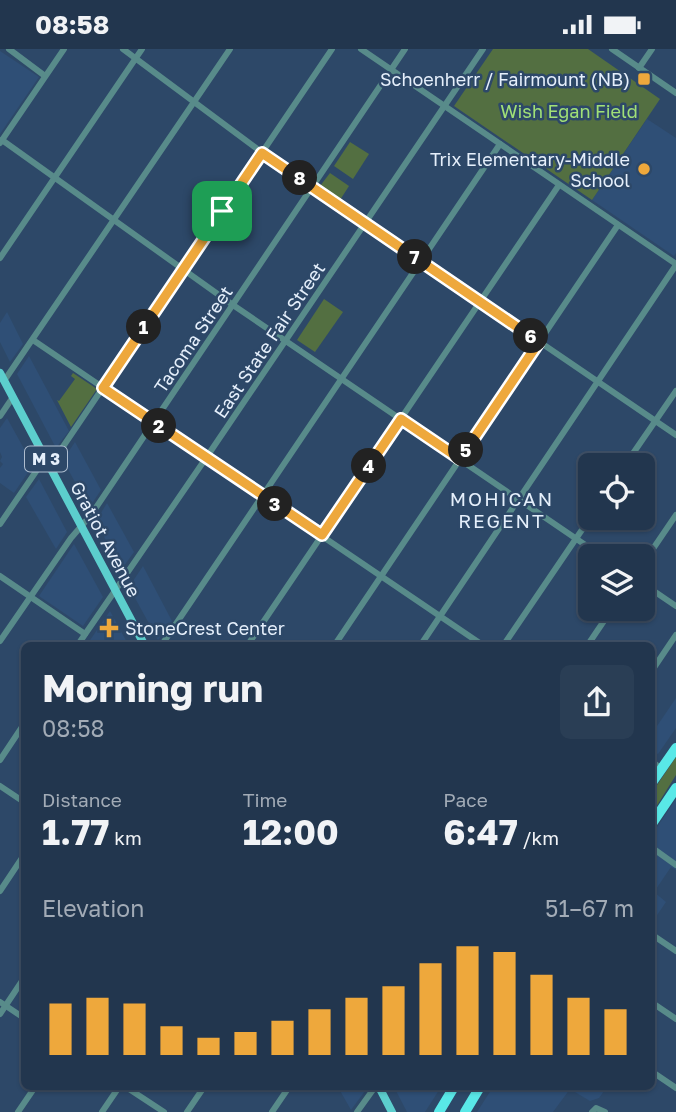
<!DOCTYPE html>
<html lang="en">
<head>
<meta charset="utf-8">
<style>
	:root { --surface:#22364e; --page:#2a3e55; --text:#f1f3f6; --muted:#a2abb6; --line:#3f5066; --accent:#eea83c }
	body { margin:0; font-family:"Golos Text",sans-serif; background:var(--page); color:var(--text); height:100vh; display:flex; flex-direction:column; font-size:26px; white-space:nowrap }
	* { box-sizing:border-box; margin:0 }
	p { font-size:23px; color:var(--muted) }
	.icon { flex:none; width:38px; height:38px; fill:none; stroke:currentColor; stroke-width:2; stroke-linecap:round; stroke-linejoin:round }
	.map { position:relative; flex:1; overflow:hidden }
	.drawer { position:absolute; left:21px; top:593px; width:634px; height:448px; display:flex; flex-direction:column; background:var(--surface); border-radius:10px; box-shadow:0 2px 5px #0004,0 0 0 2px var(--line) }
	.drawer>* { flex:none }
	.fabs { position:absolute; left:578px; top:404px; display:grid; gap:14px }
	.fabs a { display:grid; place-items:center; width:77px; height:77px; border-radius:10px; background:var(--surface); box-shadow:0 2px 5px #0004,0 0 0 2px var(--line); font-size:35px }
	.pin { position:absolute; display:grid; place-items:center; width:60px; height:60px; color:#fff; margin:-30px; border-radius:14px; box-shadow:0 4px 10px #0006 }
	.km { position:absolute; width:35px; height:35px; margin:-18px; border-radius:50%; background:#222; color:#fff; font-size:19px; line-height:35px; text-align:center }
	.round { display:grid; place-items:center; flex:none; width:74px; height:74px; border-radius:10px; background:var(--page) }
	.head { display:flex; align-items:center; justify-content:space-between; height:119px; padding:0 21px }
	h1 { font-size:38px; font-weight:700; line-height:52px }
	.figures { display:grid; grid-template-columns:repeat(3,1fr); gap:10px; height:119px; padding:7px 21px }
	.figures div { display:grid; align-content:center }
	.figures b { font-size:35px; font-weight:700 }
	.figures small { font-size:19px; font-weight:400 }
	.figures p { font-size:19px }
	.chart { height:196px; padding:14px 21px }
	.chart p { display:flex; justify-content:space-between }
	.chart svg { width:100%; height:126px; margin-top:7px; stroke:var(--accent); stroke-width:6 }
	.status { display:flex; justify-content:space-between; align-items:center; height:49px; padding:0 35px; background:var(--surface); direction:ltr }
	.status svg { height:19px; fill:currentColor }
	.map>svg:first-child { display:block }
</style>
</head>
<body>
<div class="status"><b>08:58</b><svg viewBox="0 0 49 12"><path d="M0 12V9h3v3zM5 12V6h3v6zM10 12V3h3v9zM15 12V0h3v12zM26 1h20v11H26zM47 4h2v5h-2z"/></svg></div>
<div class="map">
<svg width="676" height="1063" viewBox="0 0 676 1063">
	<rect width="100%" height="100%" fill="#2d4868"/>
	<g fill="#2f4f76">
		<path d="M0 2 39 28 0 85Z"/>
		<path d="M647 70 676 89V204L674 207 592 151Z"/>
		<path d="M7 263 23 295 10 313 0 293V274Z"/>
		<path d="M29 307 69 382 56 399 17 325Z"/>
		<path d="M7 369 33 416 14 444 0 434V419L3 415 0 412 2 408 0 403V379Z"/>
		<path d="M75 393 101 441 89 459 63 411Z"/>
		<path d="M39 430 67 483 56 500 26 448Z"/>
		<path d="M107 454 134 503 121 521 96 472Z"/>
		<path d="M74 495 103 548 83 577 39 547Z"/>
		<path d="M143 517 172 572 158 591 129 538Z"/>
		<path d="M110 562 129 597H86Z"/>
		<path d="M676 649V679L658 705 651 700V686Z"/>
		<path d="M676 750V821L671 818 654 843 666 853 651 875V787Z"/>
		<path d="M338 1038H363L365 1042 351 1061Z"/>
		<path d="M394 1038H441L425 1063H407Z"/>
		<path d="M493 1038H607L599 1049 590 1052 570 1040 553 1063H477Z"/>
	</g>
	<g fill="#536f41">
		<path d="M493 0H588L660 50 592 151 454 57Z"/>
		<path d="M350 93 369 105 353 130 334 117Z"/>
		<path d="M330 124 349 137 340 151 320 137Z"/>
		<path d="M324 250 343 263 315 303 297 291Z"/>
		<path d="M73 324 97 340 71 378 57 351 59 352 75 330 71 327Z"/>
		<path d="M676 708V726L651 766V745Z"/>
	</g>
	<g fill="none" stroke-linecap="round" stroke-linejoin="round">
		<g stroke="#588b8a" stroke-width="6">
			<path d="M9 0 45 27"/>
			<path d="M123 0 260 102 676 386"/>
			<path d="M361 0 676 215"/>
			<path d="M612 0 676 44"/>
			<path d="M639 19 652 0"/>
			<path d="M2 91 233 256 603 508"/>
			<path d="M0 94 64 0"/>
			<path d="M0 209 142 0"/>
			<path d="M33 291 484 597"/>
			<path d="M4 332 230 0"/>
			<path d="M0 367 13 348"/>
			<path d="M625 416 676 342"/>
			<path d="M0 475 37 421 58 405 332 0"/>
			<path d="M642 516 676 466"/>
			<path d="M0 527 85 585"/>
			<path d="M642 534 676 557"/>
			<path d="M0 592 71 489 91 466 405 0"/>
			<path d="M77 597 206 409 483 0"/>
			<path d="M161 597 500 95"/>
			<path d="M247 597 559 136"/>
			<path d="M334 597 618 176"/>
			<path d="M420 597 676 216"/>
			<path d="M503 597 590 469"/>
			<path d="M587 597 612 560"/>
			<path d="M651 623 676 586"/>
			<path d="M0 711 24 675"/>
			<path d="M651 712 662 720"/>
			<path d="M0 737 24 753"/>
			<path d="M651 798 676 816"/>
			<path d="M0 842 24 806"/>
			<path d="M651 885 676 902"/>
			<path d="M0 953 24 969"/>
			<path d="M651 953 676 970"/>
			<path d="M0 965 24 929"/>
			<path d="M651 1022 676 1039"/>
			<path d="M126 1038 164 1063"/>
			<path d="M18 1063 35 1038"/>
			<path d="M102 1063 119 1038"/>
			<path d="M187 1063 204 1038"/>
			<path d="M272 1063 289 1038"/>
			<path d="M357 1063 375 1038"/>
			<path d="M592 1063 596 1059 605 1063"/>
		</g>
		<g stroke="#5ccecd" stroke-width="8">
			<path d="M0 324 145 597"/>
			<path d="M379 1038 392 1063"/>
		</g>
		<g stroke="#59e8e7" stroke-width="10">
			<path d="M651 735 676 699"/>
			<path d="M651 776 676 739"/>
			<path d="M439 1063 454 1038"/>
			<path d="M465 1063 480 1038"/>
		</g>
	</g>
	<g fill="none" stroke-linecap="round" stroke-linejoin="round">
		<g stroke="#fff" stroke-width="14">
			<path id="route" d="M262 104 539 293 460 410 401 370 322 486 103 339Z"/>
		</g>
		<use href="#route" stroke="#eea83c" stroke-width="9"/>
	</g>
	<g fill="#eea83c" stroke="#2d4868" stroke-width="2.5">
		<rect x="637" y="23" width="14" height="14" rx="3.5"/>
		<circle cx="644" cy="120" r="7"/>
		<path d="M105.5 568.5h7v7h7v7h-7v7h-7v-7h-7v-7h7z"/>
	</g>
	<g text-anchor="middle" dominant-baseline="central" stroke-width="5" stroke-linejoin="round" paint-order="stroke">
		<rect fill="#2d4868" stroke="#aebdcf" stroke-width="2" x="25" y="397.5" width="42" height="25" rx="5"/>
		<g font-size="16" font-weight="bold" fill="#e5effb">
			<text x="46" y="410">M 3</text>
		</g>
		<g font-size="18" fill="#e5effb" stroke="#2d4868" text-anchor="end">
			<text x="630" y="30">Schoenherr / Fairmount (NB)</text>
			<text x="630" y="110">Trix Elementary-Middle<tspan x="630" dy="21">School</tspan></text>
			<text x="125" y="579" text-anchor="start">StoneCrest Center</text>
		</g>
		<g font-size="18" fill="#a1e077" stroke="#2d4868">
			<text x="569" y="62">Wish Egan Field</text>
		</g>
		<g font-size="18" fill="#e5effb" stroke="#2d4868">
			<text transform="translate(193 290) rotate(-56)">Tacoma Street</text>
			<text transform="translate(269 291) rotate(-56)">East State Fair Street</text>
			<text transform="translate(106 490) rotate(62)">Gratiot Avenue</text>
		</g>
		<g font-size="19" letter-spacing="2" fill="#e5effb" stroke="#2d4868">
			<text x="502" y="449">MOHICAN<tspan x="502" dy="22">REGENT</tspan></text>
		</g>
	</g>
</svg>
<div class="fabs">
<a><svg class="icon" aria-label="locate" viewBox="0 0 24 24"><circle cx="12" cy="12" r="6"/><path d="M12 2v4M12 18v4M2 12h4M18 12h4"/></svg></a>
<a><svg class="icon" aria-label="layers" viewBox="0 0 24 24"><path d="M12 4l9 5-9 5-9-5zM3 14l9 5 9-5"/></svg></a>
</div>
<div class="pin" style="left:222px;top:162px;background:#1e9e55"><svg class="icon" aria-label="arrive" viewBox="0 0 24 24"><path d="M6 21V4h12l-3 4 3 4H6"/></svg></div>
<b class="km" style="left:144px;top:278px">1</b>
<b class="km" style="left:159px;top:377px">2</b>
<b class="km" style="left:275px;top:455px">3</b>
<b class="km" style="left:369px;top:417px">4</b>
<b class="km" style="left:466px;top:401px">5</b>
<b class="km" style="left:531px;top:287px">6</b>
<b class="km" style="left:415px;top:208px">7</b>
<b class="km" style="left:300px;top:129px">8</b>
<section class="drawer">
<div class="head"><div><h1>Morning run</h1><p>08:58</p></div><a class="round"><svg class="icon" aria-label="share" viewBox="0 0 24 24"><path d="M12 15V3M7 8l5-5 5 5M5 13v7h14v-7"/></svg></a></div>
<div class="figures">
<div><p>Distance</p><b>1.77<small> km</small></b></div>
<div><p>Time</p><b>12:00</b></div>
<div><p>Pace</p><b>6:47<small> /km</small></b></div>
</div>
<div class="chart"><p><span>Elevation</span>51–67 m</p>
<svg viewBox="0 0 160 44" preserveAspectRatio="none"><path d="M5 44V26M15 44V24M25 44V26M35 44V34M45 44V38M55 44V36M65 44V32M75 44V28M85 44V24M95 44V20M105 44V12M115 44V6M125 44V8M135 44V16M145 44V24M155 44V28"/></svg>
</div>
</section>
</div>
</body>
</html>
